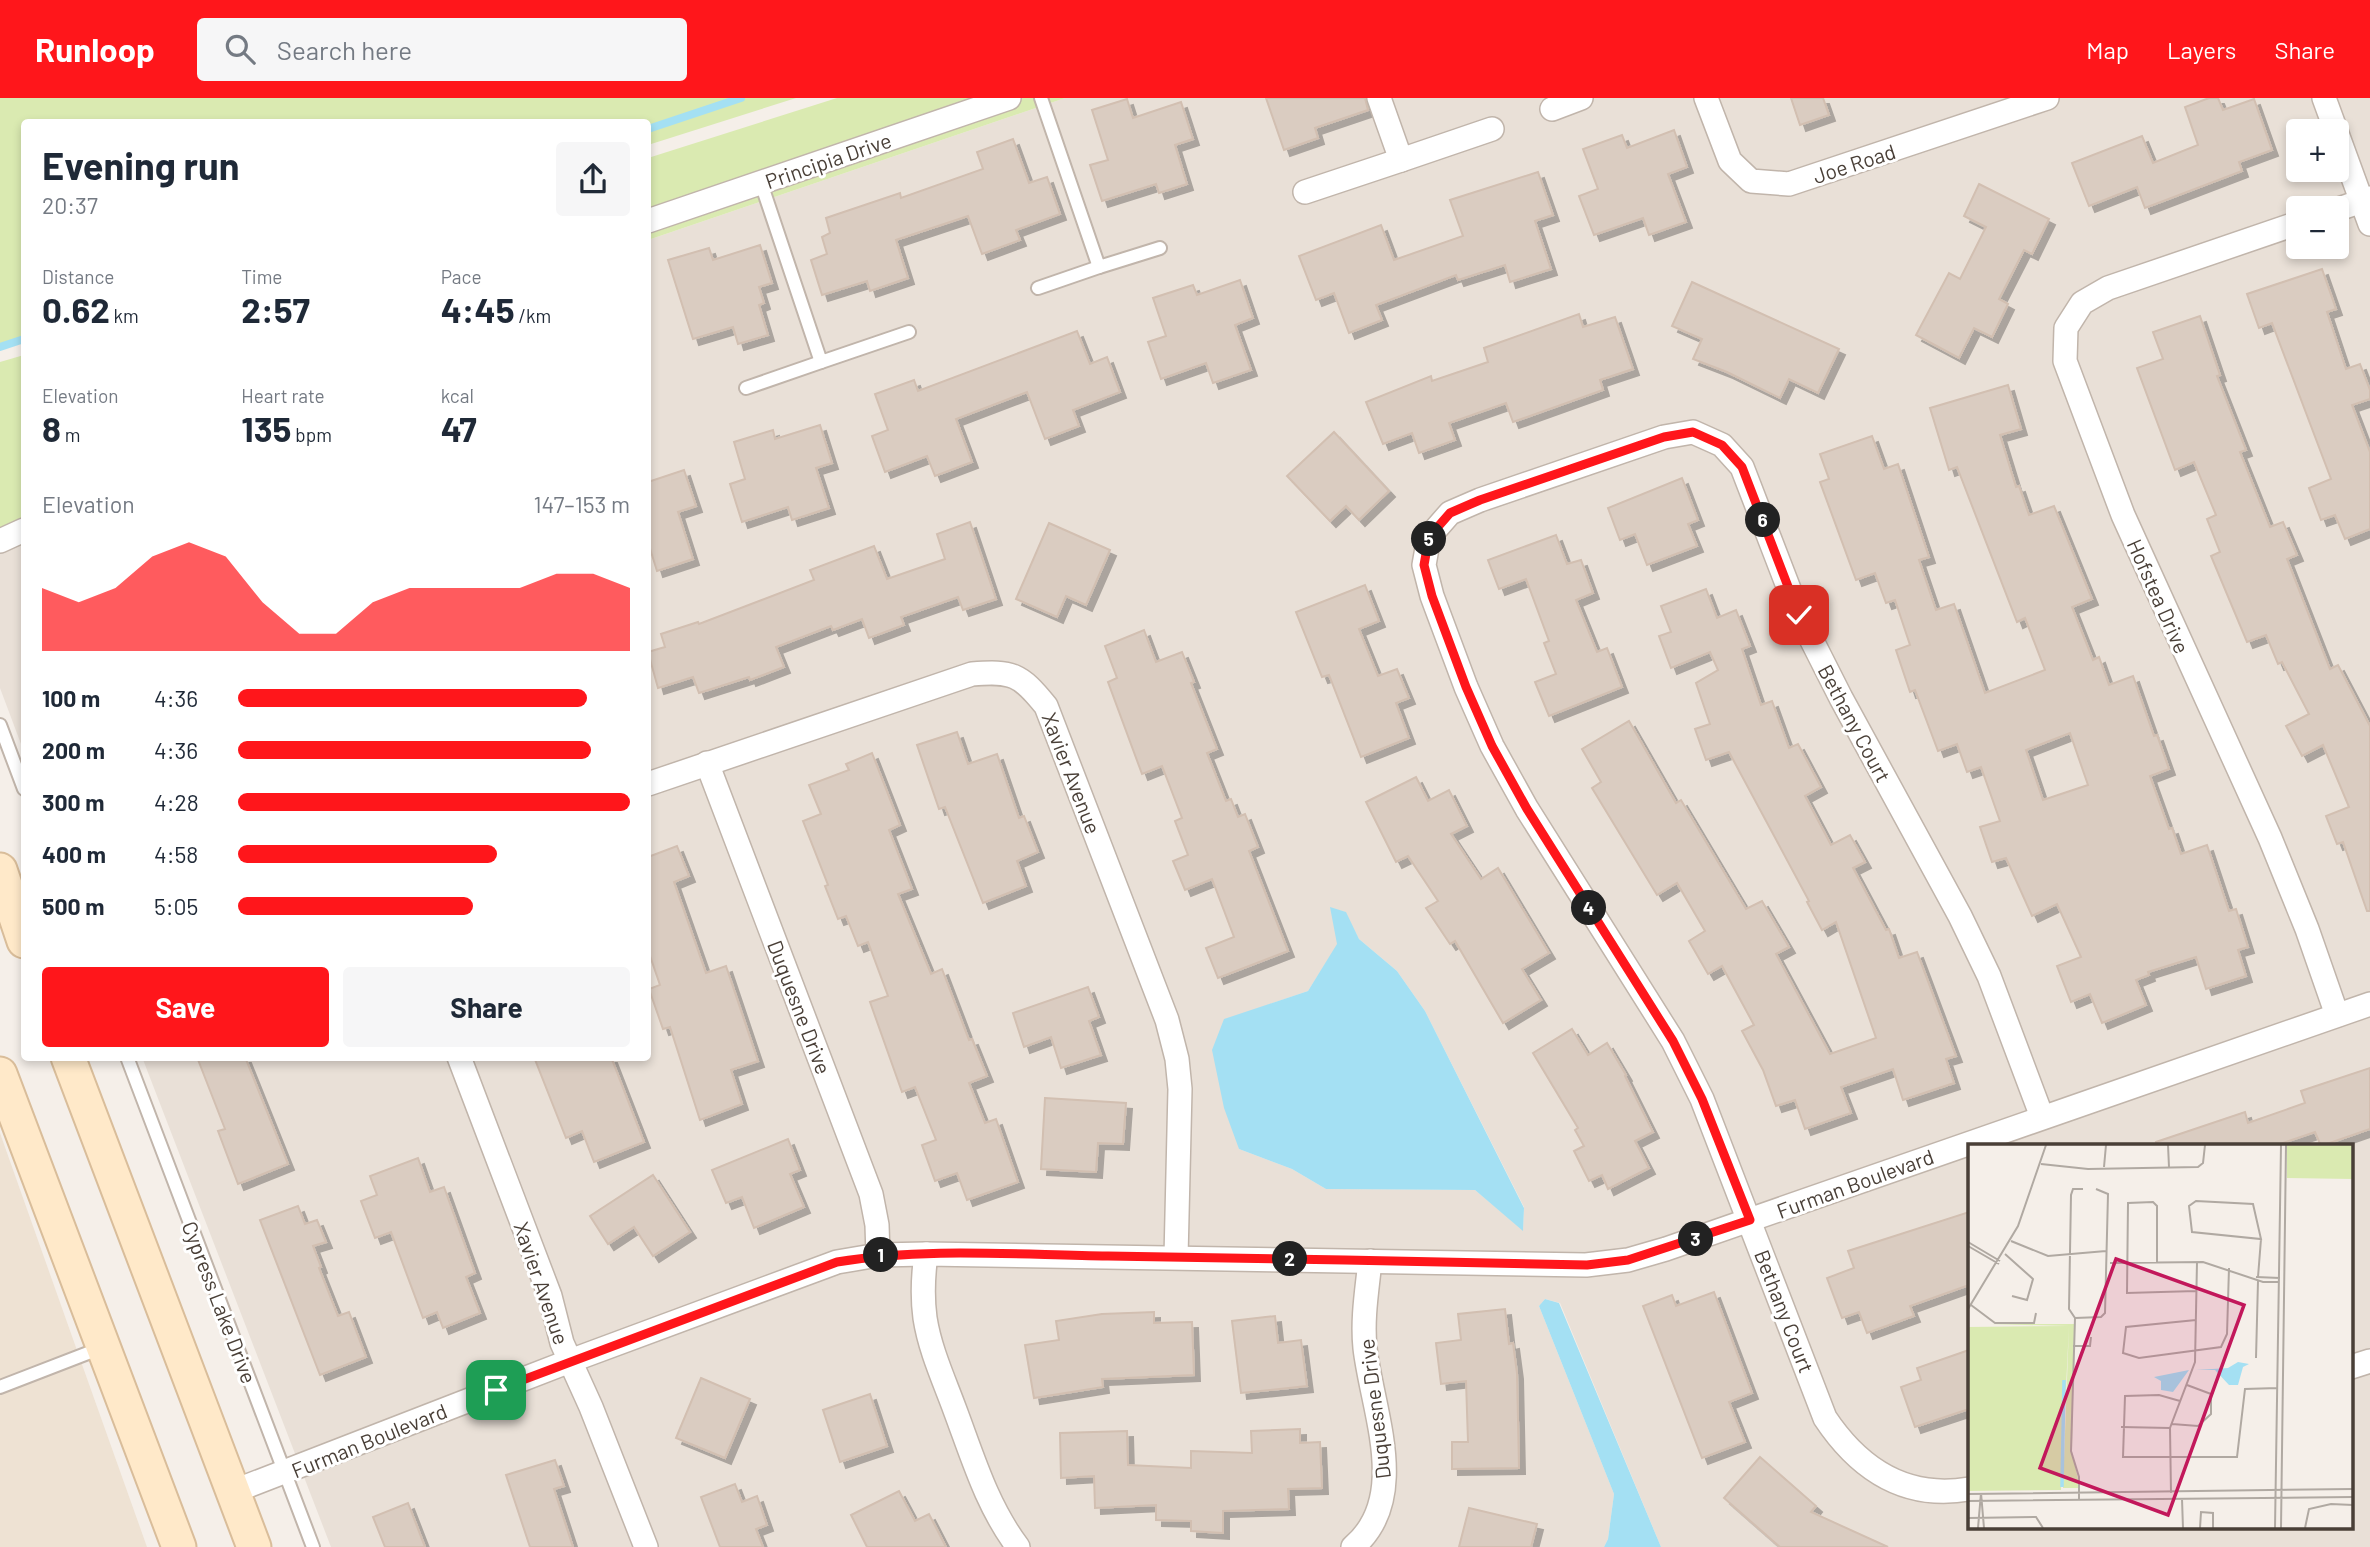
<!DOCTYPE html>
<html lang="en">
<head>
<meta charset="utf-8">
<style>
	:root { --surface:#fff; --page:#f6f6f7; --text:#1f2937; --muted:#747a83; --accent:#ff161b }
	body { margin:0; font-family:Barlow,sans-serif; background:var(--page); color:var(--text); height:100vh; display:flex; flex-direction:column; font-size:26px; white-space:nowrap }
	* { box-sizing:border-box; margin:0 }
	p { font-size:23px; color:var(--muted) }
	.icon { flex:none; width:38px; height:38px; fill:none; stroke:currentColor; stroke-width:2; stroke-linecap:round; stroke-linejoin:round }
	.map { position:relative; flex:1; overflow:hidden }
	.side { position:absolute; left:21px; top:21px; width:630px; height:942px; display:flex; flex-direction:column; background:var(--surface); border-radius:7px; box-shadow:0 4px 10px #0003 }
	.side>* { flex:none }
	.controls { position:absolute; left:2286px; top:21px; display:grid; gap:14px }
	.controls a { display:grid; place-items:center; width:63px; height:63px; border-radius:7px; background:var(--surface); box-shadow:0 4px 10px #0003; font-size:35px }
	.pin { position:absolute; display:grid; place-items:center; width:60px; height:60px; color:#fff; margin:-30px; border-radius:14px; box-shadow:0 4px 10px #0006 }
	.km { position:absolute; width:35px; height:35px; margin:-18px; border-radius:50%; background:#222; color:#fff; font-size:19px; line-height:35px; text-align:center }
	.round { display:grid; place-items:center; flex:none; width:74px; height:74px; border-radius:7px; background:var(--page) }
	.headline { display:flex; align-items:center; justify-content:space-between; height:119px; padding:0 21px }
	h1 { font-size:38px; font-weight:700; line-height:52px }
	.stats { display:grid; grid-template-columns:repeat(3,1fr); gap:10px; height:119px; padding:7px 21px }
	.stats div { display:grid; align-content:center }
	.stats b { font-size:35px; font-weight:700 }
	.stats small { font-size:19px; font-weight:400 }
	.stats p { font-size:19px }
	.chart { height:196px; padding:14px 21px }
	.chart p { display:flex; justify-content:space-between }
	.chart svg { width:100%; height:126px; margin-top:7px; fill:var(--accent); opacity:.7 }
	.cta { display:flex; gap:14px; margin-top:auto; padding:14px 21px }
	.cta a { flex:1; height:80px; border-radius:7px; background:var(--accent); color:#fff; font-size:28px; font-weight:700; line-height:80px; text-align:center }
	.cta a+a { background:var(--page); color:var(--text) }
	ul { padding:0 21px; list-style:none; font-size:23px }
	li { display:grid; grid-template-columns:112px 84px 1fr; align-items:center; height:52px }
	li i { height:18px; border-radius:9px; background:var(--accent) }
	header { display:flex; align-items:center; gap:42px; box-sizing:border-box; height:98px; padding:0 35px; background:var(--accent); color:#fff }
	header strong { font-size:33px }
	nav { display:flex; gap:38px; margin-inline-start:auto; font-size:24px }
	.search { width:490px; height:63px; background:var(--page); display:flex; align-items:center; gap:18px; box-sizing:border-box; padding:0 24px; border-radius:7px; color:var(--muted); font-size:26px }
	.map>svg:first-child { display:block }
</style>
</head>
<body>
<header>
<strong>Runloop</strong>
<div class="search"><svg class="icon" aria-label="search" viewBox="0 0 24 24"><circle cx="10" cy="10" r="6"/><path d="M15 15l6 6"/></svg>Search here</div>
<nav><a>Map</a><a>Layers</a><a>Share</a></nav>
</header>
<div class="map">
<svg width="2370" height="1449" viewBox="0 0 2370 1449">
	<defs>
		<filter id="shadow"><feDropShadow dx="6" dy="6" stdDeviation="0" flood-color="#0004"/></filter>
	</defs>
	<rect width="100%" height="100%" fill="#f5efe9"/>
	<g fill="#e9e0d7" fill-rule="evenodd">
		<path d="M1065 0H2370V1449H1661L1560 1205 1545 1201 1539 1208 1614 1396 1608 1441 1604 1449H331L142 959H648V142ZM2298 33H2336V72H2298ZM2298 110H2336V149H2298ZM1331 810 1345 814 1359 841 1397 873 1425 913 1524 1109 1523 1132 1475 1092 1326 1091 1292 1071 1239 1051 1224 922 1308 893 1338 846ZM1969 1048H2351V1430H1969Z"/>
		<path d="M24 446V654L0 590V455Z"/>
	</g>
	<path fill="#eee2d3" d="M0 1035 79 1258 147 1449H0Z"/>
	<g fill="#daeab1">
		<path d="M0 0H796L648 47V24H24V244L0 251Z"/>
		<path d="M837 0H1065L648 142V60Z"/>
		<path d="M24 257V446L0 455V264Z"/>
	</g>
	<g fill="#a4e0f3">
		<path d="M1330 809 1346 814 1359 841 1397 873 1425 913 1524 1110 1523 1133 1475 1092 1326 1091 1292 1071 1239 1051 1224 1010 1212 952 1224 921 1308 893 1337 846Z"/>
		<path d="M1545 1201 1559 1205 1661 1449H1604L1608 1441 1614 1396 1539 1208Z"/>
	</g>
	<g fill="none" stroke-linecap="round" stroke-linejoin="round">
		<g stroke="#a4e0f3" stroke-width="8">
			<path d="M648 31 741 0"/>
			<path d="M0 249 24 241"/>
		</g>
	</g>
	<g fill="#daccc1" stroke="#d2bfb1" stroke-width="2" fill-rule="evenodd" filter="url(#shadow)">
		<path d="M1266 0H1365L1368 12 1315 30 1318 40 1284 52Z"/>
		<path d="M1791 0H1823L1829 17 1800 27Z"/>
		<path d="M2209 0H2218L2223 12 2254 1 2272 52 2239 64 2242 73 2145 110 2137 89 2089 108 2072 65 2142 38 2153 65 2198 47 2185 9Z"/>
		<path d="M1127 1 1133 20 1181 4 1193 41 1175 47 1187 86 1159 95 1156 86 1102 103 1090 67 1108 62 1092 12Z"/>
		<path d="M1674 32 1687 69 1668 76 1686 124 1649 137 1643 120 1594 137 1579 98 1598 91 1583 51 1622 37 1627 50Z"/>
		<path d="M1013 41 1029 85 1047 79 1060 116 1016 132 1020 142 982 156 968 118 896 142 908 180 870 193 867 183 822 197 811 162 827 156 822 139 830 135 826 120 900 95 901 100 983 71 977 54Z"/>
		<path d="M1538 74 1553 117 1535 123 1551 171 1510 184 1505 167 1458 182 1456 177 1376 207 1382 222 1349 235 1334 195 1316 202 1299 158 1381 127 1394 162 1463 138 1450 102Z"/>
		<path d="M1979 86 2049 121 2032 156 2024 152 1999 201 2008 206 1992 239 1974 230 1959 260 1916 237 1949 175 1960 181 1986 129 1964 118Z"/>
		<path d="M760 147 772 185 759 189 764 205 759 207 768 237 738 246 733 229 693 241 668 162 709 150 713 162Z"/>
		<path d="M2322 171 2336 211 2327 214 2346 271 2360 266 2370 292V301L2352 307 2370 354V431L2345 441 2335 417 2321 422 2309 390 2331 381 2272 225 2259 230 2247 196Z"/>
		<path d="M1240 182 1253 220 1235 227 1251 272 1213 285 1206 265 1161 281 1148 244 1166 238 1153 200 1193 187 1197 197Z"/>
		<path d="M1692 184 1839 251 1818 295 1789 281 1780 300 1727 274 1693 261 1702 241 1672 228Z"/>
		<path d="M1579 216 1583 229 1615 219 1633 271 1600 282 1603 292 1513 324 1506 305 1449 325 1455 342 1419 355 1412 335 1383 346 1366 304 1431 278 1432 283 1488 264 1484 250Z"/>
		<path d="M2200 218 2220 277 2217 278 2246 352 2240 354 2270 429 2283 424 2297 457 2287 461 2330 571 2338 567 2370 628V813H2367L2343 744 2337 746 2326 718 2349 709 2323 647 2302 658 2286 628 2309 616 2282 564 2278 566 2266 537 2247 544 2211 458 2220 454 2207 421 2216 417 2194 364 2175 372 2137 270 2163 261 2153 234Z"/>
		<path d="M1077 233 1090 266 1107 259 1120 294 1073 312 1079 328 1045 341 1027 294 956 321 972 364 935 378 927 358 885 374 872 338 888 332 875 296 914 282 918 293Z"/>
		<path d="M2008 287 2021 331 2000 337 2016 389 2019 388 2029 417 2054 408 2092 501 2072 509 2093 562 2099 559 2109 587 2133 578 2154 638 2157 637 2169 671 2150 678 2169 731 2172 730 2181 756 2207 747 2229 813 2236 811 2248 849 2238 852 2246 878 2206 891 2196 859 2148 874 2149 877 2136 882 2146 907 2102 925 2090 896 2071 904 2057 868 2081 859 2057 806 2032 818 2006 760 1992 764 1980 729 2000 723 1981 669 1967 674 1957 646 1938 653 1915 592 1910 594 1896 552 1910 547 1895 502 1886 505 1875 475 1856 482 1820 384 1829 381 1820 356 1872 338 1884 371 1898 366 1929 459 1919 462 1936 512 1954 506 1985 595 2045 572 2025 520 2017 524 1957 369 1949 372 1930 310ZM2070 635 2088 687 2043 702 2026 652Z"/>
		<path d="M820 327 832 365 816 370 829 410 792 422 788 409 742 424 730 386 745 381 734 344 773 332 775 341Z"/>
		<path d="M1334 334 1389 393 1359 422 1346 408 1330 423 1287 378Z"/>
		<path d="M684 372 696 408 678 414 693 461 657 473 648 444V384Z"/>
		<path d="M1682 380 1698 422 1688 426 1697 448 1647 467 1635 436 1620 442 1608 410Z"/>
		<path d="M970 424 996 501 963 512 958 499 901 519 904 527 869 540 862 521 833 532 831 528 776 549 784 569 750 582 749 579 699 595 693 579 658 590 648 554 665 549 661 536 698 524 699 526 814 482 810 472 874 448 887 481 945 461 937 436Z"/>
		<path d="M1049 425 1110 452 1086 507 1066 498 1057 519 1016 501Z"/>
		<path d="M1556 437 1567 466 1581 462 1593 495 1576 502 1597 554 1607 550 1622 589 1549 618 1535 584 1556 576 1544 545 1549 543 1526 481 1499 491 1488 462Z"/>
		<path d="M1365 487 1379 523 1359 531 1378 578 1397 571 1409 600 1396 605 1409 640 1361 659 1329 577 1322 579 1296 514Z"/>
		<path d="M1706 491 1717 520 1736 512 1750 548 1742 551 1761 607 1772 603 1789 650 1798 646 1821 689 1805 698 1831 747 1850 737 1865 764 1853 770 1886 832 1889 831 1899 860 1917 854 1956 958 1946 961 1954 985 1903 1002 1893 971 1841 989 1851 1015 1805 1031 1795 1002 1776 1008 1763 972 1742 933 1754 927 1722 868 1708 876 1689 843 1705 833 1677 785 1657 797 1592 690 1601 684 1582 651 1629 623 1676 705 1681 702 1746 811 1762 803 1789 849 1776 856 1830 956 1876 940 1836 824 1822 832 1807 804 1809 803 1729 654 1706 662 1695 631 1710 626 1696 585 1718 572 1710 554 1671 570 1659 538 1671 534 1661 508Z"/>
		<path d="M1144 532 1156 564 1182 554 1194 584 1191 585 1217 651 1207 655 1226 703 1231 701 1238 719 1245 716 1258 749 1249 753 1288 853 1218 880 1206 850 1234 839 1212 781 1185 792 1173 763 1188 757 1175 723 1182 720 1162 668 1142 676 1108 584 1117 580 1105 548Z"/>
		<path d="M957 634 968 666 997 656 1019 720 1024 718 1038 754 1017 763 1026 788 983 805 945 709 939 711 917 647Z"/>
		<path d="M872 655 900 727 889 732 912 791 898 796 931 876 942 871 969 942 972 941 987 978 969 985 985 1025 996 1021 1018 1084 967 1102 957 1075 935 1083 922 1047 936 1042 915 989 902 994 870 904 888 898 868 844 858 848 846 818 838 821 825 788 828 787 803 723 821 716 809 687 849 672 846 666Z"/>
		<path d="M1416 679 1428 703 1449 692 1467 728 1451 736 1481 781 1498 770 1549 855 1522 871 1541 902 1503 925 1455 843 1450 846 1426 810 1438 803 1408 758 1396 764 1366 704Z"/>
		<path d="M677 748 689 778 674 784 706 875 726 868 758 963 731 972 742 1006 700 1022 670 929 663 931 649 891 660 887 648 852V759Z"/>
		<path d="M1088 889 1099 919 1089 923 1101 957 1061 970 1051 939 1024 949 1013 915Z"/>
		<path d="M1572 931 1588 957 1607 945 1626 977 1625 978 1653 1034 1635 1043 1649 1070 1608 1091 1602 1077 1589 1083 1574 1053 1584 1048 1575 1032 1578 1030 1533 955Z"/>
		<path d="M197 959H245L288 1066 238 1086 218 1033 225 1031Z"/>
		<path d="M534 959H611L644 1044 594 1064 582 1033 566 1040Z"/>
		<path d="M2370 970V1031L2321 1048 2315 1034 2274 1048H2157L2156 1044 2245 1014 2248 1025 2305 1005 2301 993Z"/>
		<path d="M1045 1000 1126 1005 1123 1046 1098 1045 1096 1074 1041 1071Z"/>
		<path d="M788 1041 800 1072 790 1076 804 1109 754 1130 742 1099 726 1105 712 1072Z"/>
		<path d="M418 1060 430 1094 444 1089 475 1175 466 1179 480 1215 443 1230 437 1214 423 1220 391 1134 375 1140 361 1103 377 1097 370 1078Z"/>
		<path d="M653 1077 690 1134 653 1158 634 1129 608 1146 590 1118Z"/>
		<path d="M298 1108 305 1126 317 1122 326 1144 313 1148 321 1169 319 1170 338 1218 349 1214 366 1259 320 1277 260 1122Z"/>
		<path d="M1969 1114V1187L1910 1208 1914 1218 1867 1235 1859 1214 1842 1220 1827 1180 1854 1170 1848 1153Z"/>
		<path d="M1714 1194 1752 1295 1729 1304 1745 1344 1702 1360 1643 1208 1672 1197 1676 1208Z"/>
		<path d="M1505 1211 1509 1246 1513 1245 1517 1275 1519 1370 1452 1371V1344H1468L1466 1283 1441 1286 1436 1245 1461 1242 1458 1216Z"/>
		<path d="M1154 1214V1225L1192 1224 1194 1277 1102 1281 1103 1289 1034 1300 1025 1247 1059 1242 1056 1223 1102 1216Z"/>
		<path d="M1275 1218 1278 1245 1301 1242 1307 1288 1241 1295 1232 1223Z"/>
		<path d="M1969 1252V1311L1915 1329 1901 1289 1921 1282 1917 1270Z"/>
		<path d="M701 1280 750 1301 725 1360 676 1340Z"/>
		<path d="M870 1296 887 1348 840 1364 823 1312Z"/>
		<path d="M1300 1331V1345L1320 1344 1322 1390 1288 1391 1289 1411 1223 1413V1435L1191 1433V1423L1156 1422V1407L1095 1410 1094 1378 1061 1380 1060 1335 1127 1333 1128 1367 1191 1370V1353L1252 1355 1251 1333Z"/>
		<path d="M1760 1359 1816 1408 1811 1414 1888 1449H1780L1724 1400Z"/>
		<path d="M555 1362 564 1388 554 1391 573 1449H530L506 1377Z"/>
		<path d="M735 1386 742 1404 757 1398 767 1427 756 1431 763 1449H720L701 1399Z"/>
		<path d="M899 1393 915 1423 929 1416 946 1449H867L851 1417Z"/>
		<path d="M408 1405 425 1449H385L373 1419Z"/>
		<path d="M1469 1410 1537 1426 1531 1449H1459Z"/>
	</g>
	<g fill="none" stroke-linecap="round" stroke-linejoin="round">
		<g stroke="#c1b5ab" stroke-width="16">
			<g id="lane">
				<path d="M1041 0 1099 169 1160 150"/>
				<path d="M761 85 821 264 909 234"/>
				<path d="M1038 190 1099 169"/>
				<path d="M746 290 821 264"/>
				<path d="M0 627 24 691"/>
				<path d="M127 959 313 1449"/>
				<path d="M0 1289 101 1250"/>
			</g>
		</g>
		<g stroke="#c1b5ab" stroke-width="26">
			<g id="street">
				<path d="M1379 0 1401 62 1492 31"/>
				<path d="M1706 0 1730 63 1751 83 1789 86 2047 0"/>
				<path d="M2324 0 2370 126"/>
				<path d="M1552 11 1581 0"/>
				<path d="M1305 94 1401 62"/>
				<path d="M2336 112 2370 100"/>
				<path d="M648 123 1009 0"/>
				<path d="M2298 125 2108 190 2082 205 2066 230 2065 263 2123 417 2270 740 2307 831 2337 917"/>
				<path d="M0 443 24 432"/>
				<path d="M707 665 871 1096 877 1127 878 1157"/>
				<path d="M648 686 972 576C1013 573 1020 576 1046 608L1167 922 1177 961 1180 991 1176 1159"/>
				<path d="M459 959 550 1198 562 1245 591 1309 646 1449"/>
				<path d="M926 1156C923 1178 922 1198 925 1220 930 1252 944 1282 955 1312 973 1360 987 1408 1018 1449"/>
				<path d="M2351 1269 2370 1263"/>
				<path d="M1969 1391C1905 1402 1859 1371 1825 1320L1702 1001 1673 943 1527 711 1492 648 1466 589 1432 498 1424 467 1429 439 1450 415 1480 402 1664 339 1693 334 1722 347 1742 369 1799 517 1841 600 1960 818 1989 878 2042 1019"/>
				<path d="M232 1394 570 1263 837 1164 878 1157 926 1156 1586 1167 1628 1162 1666 1151 2370 906"/>
				<path d="M1353 1449C1411 1400 1372 1312 1365 1250 1362 1221 1367 1192 1370 1163"/>
			</g>
		</g>
		<g stroke="#d9bd9a" stroke-width="37">
			<g id="secondary">
				<path d="M0 772 24 843"/>
				<path d="M68 959 254 1449"/>
				<path d="M0 976 179 1449"/>
			</g>
		</g>
		<use href="#lane" stroke="#fff" stroke-width="12"/>
		<use href="#street" stroke="#fff" stroke-width="23"/>
		<use href="#secondary" stroke="#ffe9c9" stroke-width="33"/>
	</g>
	<g fill="none" stroke-linecap="round" stroke-linejoin="round">
		<g stroke="#fff" stroke-width="14">
			<path id="route" d="M496 1292 837 1164C926 1149 1018 1157 1108 1158 1268 1160 1427 1164 1587 1167L1628 1162 1750 1122 1702 1001 1673 943 1527 711 1492 648 1466 589 1432 498 1424 467 1429 439 1450 415 1480 402 1664 339 1693 334 1722 347 1742 369 1799 517"/>
		</g>
		<use href="#route" stroke="#ff161b" stroke-width="9"/>
	</g>
	<g text-anchor="middle" dominant-baseline="central" stroke-width="6" stroke-linejoin="round" paint-order="stroke">
		<g font-size="21" fill="#493f37" stroke="#fff">
			<text transform="translate(828 62) rotate(-19)">Principia Drive</text>
			<text transform="translate(1854 65) rotate(-18)">Joe Road</text>
			<text transform="translate(2159 498) rotate(66)">Hofstea Drive</text>
			<text transform="translate(1855 625) rotate(62)">Bethany Court</text>
			<text transform="translate(1072 675) rotate(69)">Xavier Avenue</text>
			<text transform="translate(800 909) rotate(69)">Duquesne Drive</text>
			<text transform="translate(1855 1085) rotate(-20)">Furman Boulevard</text>
			<text transform="translate(542 1185) rotate(71)">Xavier Avenue</text>
			<text transform="translate(220 1204) rotate(69)">Cypress Lake Drive</text>
			<text transform="translate(1785 1213) rotate(69)">Bethany Court</text>
			<text transform="translate(1374 1311) rotate(-97)">Duquesne Drive</text>
			<text transform="translate(369 1342) rotate(-22)">Furman Boulevard</text>
		</g>
	</g>
	<g transform="translate(1968 1046)">
		<rect width="385" height="385" fill="#f5efe9"/>
		<path d="M319 1H385V35L319 34ZM21 180H106L104 308 112 344H95L101 182ZM101 182 93 346 0 347V183Z" fill="#daeab1"/>
		<path d="M270 218 281 220 275 223 270 241H261L247 226H228L260 224ZM221 226 205 248 193 246V237L186 233Z" fill="#a4e0f3"/>
		<path fill="none" stroke="#a4e0f3" stroke-width="3.5" d="M94 343 96 236"/>
		<path fill="none" stroke="#b0a9a2" stroke-width="2" d="M200 1 201 23M73 20 120 25 230 23 235 19 237 1M136 23 138 1M228 57 285 60 293 95 224 88 221 62ZM43 97 80 112 138 107M0 98 32 117M0 102 31 120M37 110 65 135 59 156 44 152M189 118V62L185 58 160 59 159 149 228 147M142 119 235 118 295 138H310M288 133 312 134M290 133 293 95M3 161 27 179H66L68 169M0 165 50 82 78 1M107 174 103 307 111 333V355M107 174 133 173 137 169 140 50 128 45M107 174 101 165 103 51 105 45H115M228 176 158 183 155 209 171 214 253 203 259 190 261 124M105 202H122L123 193M288 214 290 137M212 257 191 251 157 252 155 313H269L277 245 310 244M204 280 230 282 243 270V250L219 241M153 283 202 284M13 349 16 384M203 349 202 284 227 218 229 118M0 350 385 345M214 355 215 384M0 357 385 353M0 374 68 373 75 384M10 384 13 349M232 384 233 368 245 369V384M307 384 313 1M313 384 318 1M337 384 341 365 363 360 385 361"/>
		<path fill="#c2185b" fill-opacity="0.15" stroke="#c2185b" stroke-width="3.5" d="M148 115 276 161 200 371 72 324Z"/>
		<rect width="385" height="385" fill="none" stroke="#493f37" stroke-width="3.5"/>
	</g>
</svg>
<div class="controls">
<a>+</a>
<a>−</a>
</div>
<div class="pin" style="left:496px;top:1292px;background:#1e9e55"><svg class="icon" aria-label="arrive" viewBox="0 0 24 24"><path d="M6 21V4h12l-3 4 3 4H6"/></svg></div>
<div class="pin" style="left:1799px;top:517px;background:#d93025"><svg class="icon" aria-label="check" viewBox="0 0 24 24"><path d="M5 12l5 5 9-10"/></svg></div>
<b class="km" style="left:881px;top:1157px">1</b>
<b class="km" style="left:1290px;top:1161px">2</b>
<b class="km" style="left:1696px;top:1141px">3</b>
<b class="km" style="left:1589px;top:810px">4</b>
<b class="km" style="left:1429px;top:441px">5</b>
<b class="km" style="left:1763px;top:422px">6</b>
<section class="side">
<div class="headline"><div><h1>Evening run</h1><p>20:37</p></div><a class="round"><svg class="icon" aria-label="share" viewBox="0 0 24 24"><path d="M12 15V3M7 8l5-5 5 5M5 13v7h14v-7"/></svg></a></div>
<div class="stats">
<div><p>Distance</p><b>0.62<small> km</small></b></div>
<div><p>Time</p><b>2:57</b></div>
<div><p>Pace</p><b>4:45<small> /km</small></b></div>
</div>
<div class="stats">
<div><p>Elevation</p><b>8<small> m</small></b></div>
<div><p>Heart rate</p><b>135<small> bpm</small></b></div>
<div><p>kcal</p><b>47</b></div>
</div>
<div class="chart"><p><span>Elevation</span>147–153 m</p>
<svg viewBox="0 0 160 44" preserveAspectRatio="none"><path d="M0 44V22L10 27L20 22L30 11L40 6L50 11L60 27L70 38L80 38L90 27L100 22L110 22L120 22L130 22L140 17L150 17L160 22V44z"/></svg>
</div>
<ul>
<li><b>100 m</b>4:36<i style="width:89%"></i></li>
<li><b>200 m</b>4:36<i style="width:90%"></i></li>
<li><b>300 m</b>4:28<i style="width:100%"></i></li>
<li><b>400 m</b>4:58<i style="width:66%"></i></li>
<li><b>500 m</b>5:05<i style="width:60%"></i></li>
</ul>
<div class="cta"><a>Save</a><a>Share</a></div>
</section>
</div>
</body>
</html>
